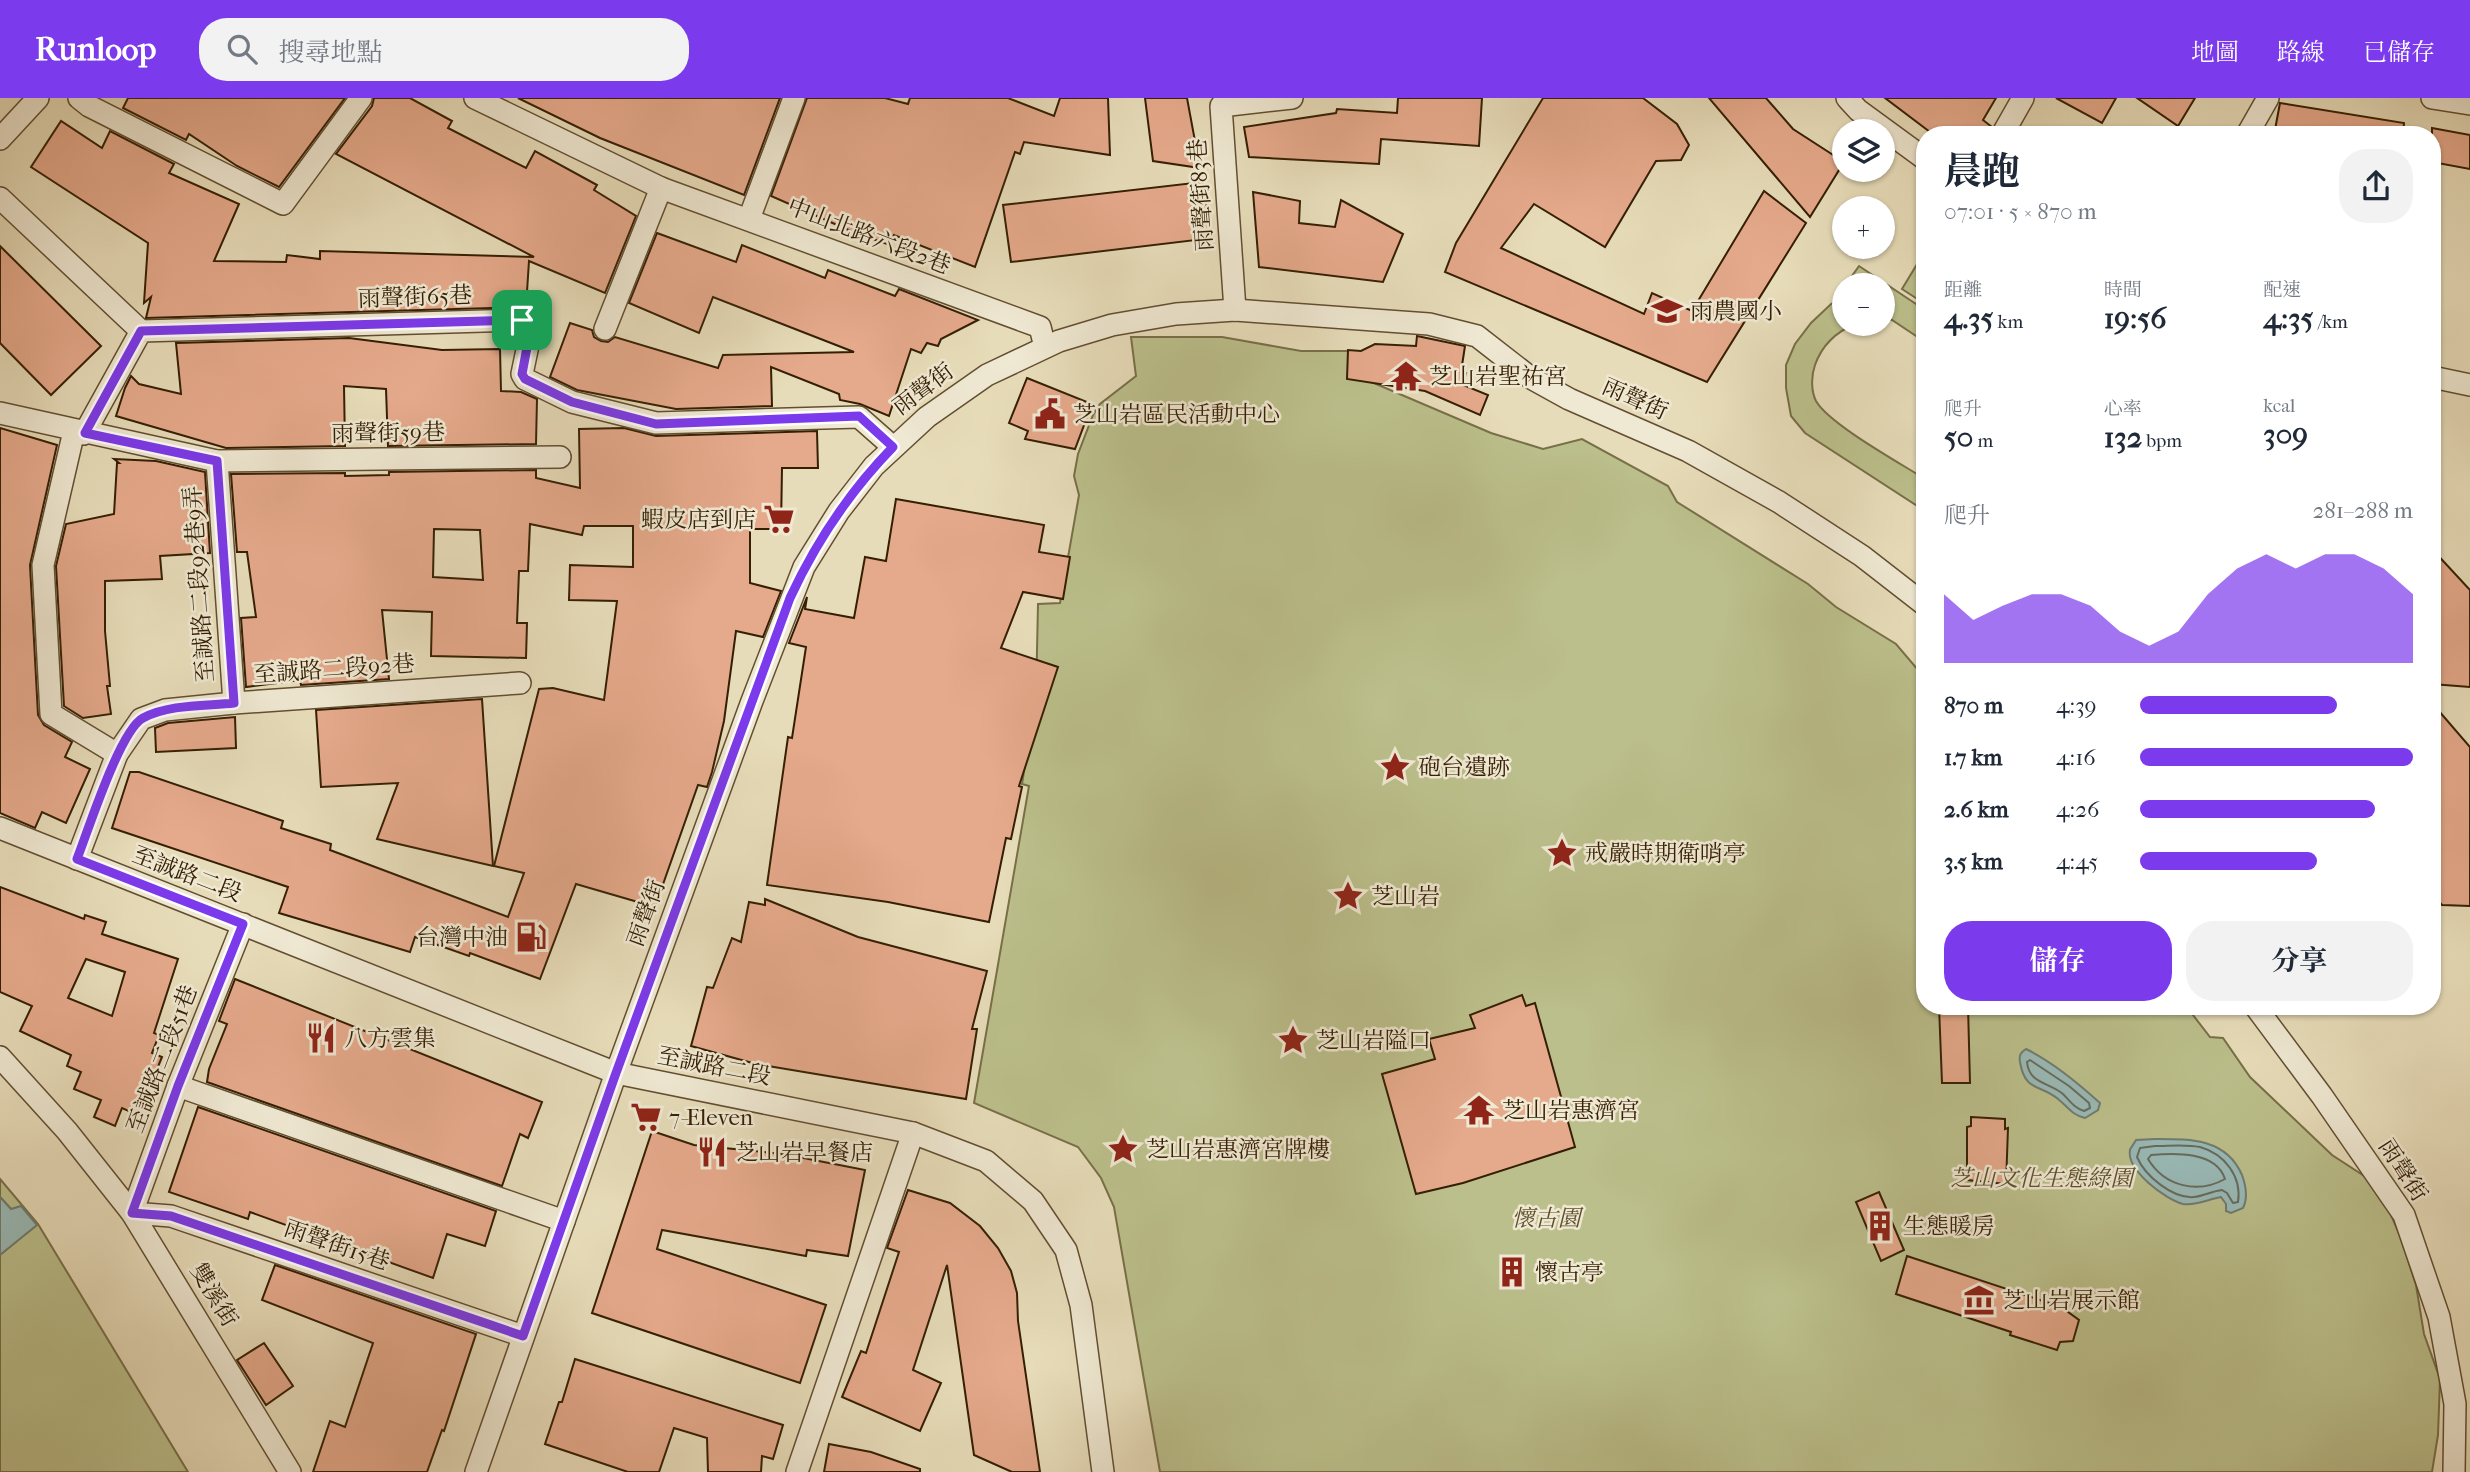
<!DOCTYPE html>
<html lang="zh-TW">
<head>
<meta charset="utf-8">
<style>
	:root { --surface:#fff; --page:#f2f2f3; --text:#1f2937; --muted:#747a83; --accent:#7c3aed }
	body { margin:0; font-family:"IM FELL French Canon","Noto Serif TC",serif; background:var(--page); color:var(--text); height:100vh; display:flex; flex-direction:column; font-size:26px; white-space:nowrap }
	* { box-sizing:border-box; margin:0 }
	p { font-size:23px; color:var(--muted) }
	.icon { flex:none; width:38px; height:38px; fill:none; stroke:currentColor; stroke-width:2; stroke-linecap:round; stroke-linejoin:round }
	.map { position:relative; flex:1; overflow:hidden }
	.sheet { position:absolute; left:1916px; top:28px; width:525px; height:889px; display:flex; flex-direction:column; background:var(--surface); border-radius:28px; box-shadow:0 2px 5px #0004 }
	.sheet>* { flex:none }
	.buttons { position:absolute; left:1832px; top:21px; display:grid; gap:14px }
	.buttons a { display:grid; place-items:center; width:63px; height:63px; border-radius:50%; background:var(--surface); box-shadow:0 2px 5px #0004; font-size:35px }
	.pin { position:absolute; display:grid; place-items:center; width:60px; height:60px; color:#fff; margin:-30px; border-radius:14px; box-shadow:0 4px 10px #0006 }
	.round { display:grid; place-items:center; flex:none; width:74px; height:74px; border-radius:28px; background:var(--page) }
	.summary { display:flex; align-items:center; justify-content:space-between; height:119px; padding:0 28px }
	h1 { font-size:38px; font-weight:700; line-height:52px }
	.stats { display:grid; grid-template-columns:repeat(3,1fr); gap:10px; height:119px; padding:7px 28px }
	.stats div { display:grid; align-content:center }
	.stats b { font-size:30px; font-weight:700 }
	.stats small { font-size:19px; font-weight:400 }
	.stats p { font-size:19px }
	.chart { height:196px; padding:14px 28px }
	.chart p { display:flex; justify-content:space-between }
	.chart svg { width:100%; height:126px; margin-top:7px; fill:var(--accent); opacity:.7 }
	.cta { display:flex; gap:14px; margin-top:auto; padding:14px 28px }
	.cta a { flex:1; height:80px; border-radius:28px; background:var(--accent); color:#fff; font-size:28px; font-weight:700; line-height:80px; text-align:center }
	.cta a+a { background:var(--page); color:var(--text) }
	ul { padding:0 28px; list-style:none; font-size:23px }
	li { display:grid; grid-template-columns:112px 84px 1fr; align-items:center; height:52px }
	li i { height:18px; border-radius:9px; background:var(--accent) }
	header { display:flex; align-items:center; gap:42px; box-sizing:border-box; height:98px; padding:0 35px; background:var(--accent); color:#fff }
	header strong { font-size:33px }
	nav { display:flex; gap:38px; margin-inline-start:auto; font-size:24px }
	.search { width:490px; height:63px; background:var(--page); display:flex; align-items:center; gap:18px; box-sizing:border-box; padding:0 24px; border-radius:28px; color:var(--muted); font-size:26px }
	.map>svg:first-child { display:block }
</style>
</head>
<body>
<header>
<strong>Runloop</strong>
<div class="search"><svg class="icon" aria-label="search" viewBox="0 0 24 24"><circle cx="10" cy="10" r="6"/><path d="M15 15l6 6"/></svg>搜尋地點</div>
<nav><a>地圖</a><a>路線</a><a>已儲存</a></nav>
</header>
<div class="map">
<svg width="2470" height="1374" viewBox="0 0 2470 1374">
	<rect width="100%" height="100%" fill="#e7dcb9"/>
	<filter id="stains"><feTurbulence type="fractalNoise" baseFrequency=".00286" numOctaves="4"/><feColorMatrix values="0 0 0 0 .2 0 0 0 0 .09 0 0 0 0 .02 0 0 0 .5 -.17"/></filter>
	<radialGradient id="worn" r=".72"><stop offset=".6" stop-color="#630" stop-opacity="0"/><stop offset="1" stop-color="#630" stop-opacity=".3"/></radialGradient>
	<g fill="#bbbf8b" stroke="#786f48" stroke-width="2">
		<path d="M1925 153V206L1902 191Z"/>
		<path d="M1859 168 1925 212V244L1892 222 1883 221V187H1849L1847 185Z"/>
		<path d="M1844 200V226H1855C1836 234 1822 247 1815 267 1811 278 1811 293 1816 303 1829 326 1900 365 1925 381V413L1805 335 1791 318 1786 290V267L1795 246 1811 225 1831 206Z"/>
		<path d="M1131 239H1222L1301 253H1361L1369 283 1491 335 1543 351 1582 341 1668 388 1677 404 1808 486 1836 509 1896 546 1925 580V908H2186L2210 939 2223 940 2250 979 2332 1057 2378 1087 2401 1140 2416 1187 2424 1236 2440 1281 2438 1337 2432 1374H1160L1114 1109 1101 1080 1078 1049 974 1005 1029 688 1022 686 1036 599 1038 506 1060 505 1079 397 1074 378 1078 356 1093 317 1100 306 1136 278Z"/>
		<path d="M0 1081 38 1126 188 1374H0V1157L36 1126 11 1111 0 1099Z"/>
	</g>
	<g fill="#99bab7" stroke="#717c6f" stroke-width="2">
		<path d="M2026 951C2053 964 2078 985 2100 1005L2098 1012 2085 1020C2072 1017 2068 1009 2058 1001 2040 986 2025 994 2020 964 2019 957 2020 955 2026 951Z"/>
		<path d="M2155 1041C2190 1041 2226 1040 2242 1077 2246 1088 2248 1100 2243 1110L2231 1115 2226 1113V1106L2221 1099C2209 1101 2196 1108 2183 1106 2166 1102 2126 1072 2130 1052 2130 1051 2135 1044 2136 1042Z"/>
		<path d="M0 1099 11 1111 21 1108 37 1127 0 1157Z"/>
	</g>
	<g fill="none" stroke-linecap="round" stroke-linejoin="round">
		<g stroke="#676c5e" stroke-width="2">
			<path d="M2030 962 2069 988 2089 1005 2090 1010 2084 1013C2074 1010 2070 1003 2063 996 2049 984 2029 986 2027 964Z"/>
			<path d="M2155 1048C2169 1048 2186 1046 2200 1049 2225 1056 2242 1079 2238 1104L2233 1105 2227 1095 2222 1092C2212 1093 2204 1098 2194 1099 2173 1101 2145 1078 2137 1059L2140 1050Z"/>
			<path d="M2151 1057C2175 1055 2216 1053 2225 1081 2198 1096 2165 1089 2148 1061Z"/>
		</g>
	</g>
	<g fill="#e5a98b" stroke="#351f04" stroke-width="2" fill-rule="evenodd">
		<path d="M128 0H345L279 89 237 68 189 36 186 42 123 10Z"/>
		<path d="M374 0H410L452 23 448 30 526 70 535 53 597 87 594 92 636 118 605 195 529 163 526 209 146 220 151 199 144 205 148 145 31 69 61 23 102 50 110 33 174 66 169 75 239 106 214 163 286 164 287 157 320 161V153L534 159 336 56 372 8Z"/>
		<path d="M518 0H780L744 97 600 40Z"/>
		<path d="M807 0H885L908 6 910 0H1008L1054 18 1060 0H1108L1110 57 1024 44 1020 56 1015 54 975 169 894 137 890 147 853 134 771 98Z"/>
		<path d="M1145 0H1187L1200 70 1153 63Z"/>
		<path d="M1398 0H1482L1479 48 1381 41 1379 66 1249 59 1244 29 1336 15 1337 11 1397 15Z"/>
		<path d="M1543 0H1643L1677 26 1689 47 1681 62 1656 63 1605 149 1534 106 1501 150 1644 216 1652 195 1692 213 1764 93 1806 125 1707 284 1445 174 1456 145Z"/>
		<path d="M1709 0H1766L1793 31 1844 64 1810 119Z"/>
		<path d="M1885 0H1996L1983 22 1992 29 1989 37H1934Z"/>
		<path d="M2056 0H2116L2102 25Z"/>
		<path d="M2137 0H2195L2178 28Z"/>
		<path d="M2280 5 2404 25 2403 37H2274Z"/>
		<path d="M2432 30 2470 37V71L2432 64Z"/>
		<path d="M1202 84 1213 140 1011 164 1003 107Z"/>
		<path d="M1253 94 1300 103 1299 125 1335 129 1341 102 1403 136 1383 184 1259 169Z"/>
		<path d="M657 135 736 164 742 147 825 180 828 172 895 198 899 191 978 222 941 241 938 248 927 245 921 255 911 251 889 318 860 306 840 302 839 296 771 269 772 308 676 311 577 292 550 279 570 225 592 232 594 239 601 243 608 244 615 239 718 270 723 257 854 254 713 199 699 235 629 205Z"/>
		<path d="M0 148 101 248 51 297 0 245Z"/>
		<path d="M1417 238 1465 248 1461 274 1466 275 1463 287 1488 297 1480 317 1425 293 1347 281 1348 252 1361 253 1375 246 1416 248Z"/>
		<path d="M349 240 442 252 500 251 501 293 521 294 537 301 536 346 388 348 386 291 344 288 345 348 226 350 116 318 125 290 131 278 139 286 181 296 176 245Z"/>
		<path d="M1027 280 1092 306 1075 351 1025 341 1028 333 1009 325Z"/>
		<path d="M0 330 57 347 30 467 38 617 44 627 72 644 65 659 90 671 66 725 42 714 35 730 0 715Z"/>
		<path d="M624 330 656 338 817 333 818 370H782L781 431H750V485L781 493 763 539 736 533 724 623 712 674 707 689 698 687 655 809 576 786 540 881 470 855 469 858 415 839 410 854 279 815 288 789 112 730 130 674H139L283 723 281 730 331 746 330 752 508 819 524 775 494 768 539 591 553 590 604 602 617 503 569 502 570 467 633 469V428H584L582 437 530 426 528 473H519L517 525H527L526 560 431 558 432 514 382 512 389 581 301 587 300 582 246 589 241 520 256 519 247 454H237L231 376 345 375V378L389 377V374L536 372V380L580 390 579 331ZM434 431 480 432 483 482 433 479Z"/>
		<path d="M114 361 156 363 205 374 210 455 160 458 162 481 105 483V533L110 588H107L111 616 83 620 64 608 56 468 66 426 114 416 117 365H119Z"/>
		<path d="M896 401 1044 427 1039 454 1070 459 1063 501 1023 494 1001 550 1058 569 1019 688 1022 689 1011 741 1006 740 989 824 888 804 767 787 788 639 792 640 806 549 789 545 807 499 805 511 854 520 865 459 886 463Z"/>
		<path d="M2432 451 2470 492V589L2432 586Z"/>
		<path d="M482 601 493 768 377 741 398 685 321 689 316 612Z"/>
		<path d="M2432 605 2470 649V808L2442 807 2432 796Z"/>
		<path d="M235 619 236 650 156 654 155 630 168 625Z"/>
		<path d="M0 789 84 821 85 817 106 824 102 836 178 861 154 935 159 937 152 955 162 959 138 1017 122 1010 115 1028 94 1019 101 1002 74 991 81 974 67 968 71 957 20 933 32 908 0 894ZM86 861 125 874 112 918 68 900Z"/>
		<path d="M765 801 858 839 987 873 972 931H977L966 1001 756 966 691 948 707 889 713 890 732 840 741 844 749 804 765 807Z"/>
		<path d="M235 881 542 1004 528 1040 520 1036 502 1088 207 984 209 971 227 926 219 923Z"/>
		<path d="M1522 897 1526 908 1535 905 1575 1049 1463 1085 1416 1096 1382 976 1435 961 1429 941 1475 930 1470 917Z"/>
		<path d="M1939 908H1968L1970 985H1942Z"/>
		<path d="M198 1009 496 1113 485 1148 447 1136 433 1180 250 1114 248 1121 169 1094Z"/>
		<path d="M1971 1019 2005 1021V1031L2008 1030 2006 1086 1967 1082V1029L1971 1028Z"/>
		<path d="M652 1033 694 1047 783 1056 865 1072 848 1158 807 1152 806 1158 662 1132 657 1151 826 1207 800 1285 592 1215Z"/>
		<path d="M908 1092 950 1105 980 1128 998 1150 1011 1173 1017 1195 1018 1223 1040 1374H1012L974 1357 947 1167 913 1272 941 1285 920 1333 842 1299 861 1253 866 1255 899 1154 887 1150Z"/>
		<path d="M1879 1094 1904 1152 1881 1163 1856 1104Z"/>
		<path d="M1907 1158 2061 1209 2079 1222 2073 1243 2060 1244 2057 1252 2010 1237 2011 1234 1896 1196Z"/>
		<path d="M275 1167 476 1236 444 1333 442 1332 427 1374H313L330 1323 345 1329 373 1245 262 1202Z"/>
		<path d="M264 1245 293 1288 266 1307 237 1262Z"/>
		<path d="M575 1261 783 1327 773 1361 762 1358 761 1374H708L707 1340 674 1330 659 1374H628L545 1346 559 1304H562Z"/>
		<path d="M829 1346 871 1354 920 1371V1374H824Z"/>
	</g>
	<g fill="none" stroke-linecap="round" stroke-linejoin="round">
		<g stroke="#624e31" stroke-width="24">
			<g id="minor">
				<path d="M79 0 89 8 283 106 361 0"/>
				<path d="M475 0 661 90 1040 229 1045 249"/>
				<path d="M1847 0 1858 12 1925 61"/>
				<path d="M2432 0 2470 6"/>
				<path d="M2002 37 2023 0"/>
				<path d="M2247 37 2268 0"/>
				<path d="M0 41 38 0"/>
				<path d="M0 100 141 233"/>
				<path d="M749 121 794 0"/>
				<path d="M1235 212 1221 8 1292 0"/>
				<path d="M605 231 661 90"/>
				<path d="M2432 279 2470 287"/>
				<path d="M0 315 217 363 560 359"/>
				<path d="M74 333 43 467 51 616 117 656"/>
				<path d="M84 336 141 233 522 222 528 223 532 228 522 276 525 281 572 304 656 325 859 319 893 349"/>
				<path d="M217 363 234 605"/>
				<path d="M0 730 616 975 913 1035 986 1063 1033 1103 1066 1152 1081 1207 1103 1374"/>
				<path d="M77 761 117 656 141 621 165 612 234 605 520 585"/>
				<path d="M243 826 178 988 132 1115 171 1118 523 1238"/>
				<path d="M2255 908 2322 998 2404 1117 2439 1219 2455 1306 2454 1374"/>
				<path d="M0 959 67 1033 132 1115 290 1374"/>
				<path d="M178 988 564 1123"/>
				<path d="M476 1374 616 975 752 603 804 469 839 413 874 368 927 319 987 277 1059 243 1112 227 1176 216 1235 212 1429 226 1477 238 1531 280 1569 301 1688 353 1779 404 1862 458 1925 507"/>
				<path d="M797 1374 913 1035"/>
			</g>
		</g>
		<use href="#minor" stroke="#efe8d2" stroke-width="21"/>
	</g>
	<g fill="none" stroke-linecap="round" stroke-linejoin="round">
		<g stroke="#fff" stroke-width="14">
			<path id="route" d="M522 222 528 223 531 228 522 276 525 281 572 304 656 326 859 318 893 349C850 393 816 444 790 500L616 975 523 1238 171 1118 132 1115 178 988 243 826 77 761C88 733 120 632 143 620 169 606 206 608 234 605L217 363 85 335 141 233Z"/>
		</g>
		<use href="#route" stroke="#7c3aed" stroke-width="9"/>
	</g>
	<defs>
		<g id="school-bare" transform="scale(2.415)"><path d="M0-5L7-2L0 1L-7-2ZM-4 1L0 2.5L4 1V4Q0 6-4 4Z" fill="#8f2418" stroke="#efe8d2" stroke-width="2.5" paint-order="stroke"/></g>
		<g id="temple-bare" transform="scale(2.415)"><path d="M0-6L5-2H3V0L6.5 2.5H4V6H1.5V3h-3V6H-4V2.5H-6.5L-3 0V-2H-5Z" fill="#8f2418" stroke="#efe8d2" stroke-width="2.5" paint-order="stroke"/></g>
		<g id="civic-bare" transform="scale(2.415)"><path d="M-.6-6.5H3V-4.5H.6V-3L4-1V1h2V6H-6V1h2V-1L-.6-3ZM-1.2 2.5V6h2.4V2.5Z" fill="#8f2418" stroke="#efe8d2" stroke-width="2.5" paint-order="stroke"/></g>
		<g id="supermarket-bare" transform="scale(2.415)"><path d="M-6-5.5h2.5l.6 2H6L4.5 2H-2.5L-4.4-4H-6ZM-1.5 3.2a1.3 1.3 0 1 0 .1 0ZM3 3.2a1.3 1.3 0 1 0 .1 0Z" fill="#8f2418" stroke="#efe8d2" stroke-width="2.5" paint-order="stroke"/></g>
		<g id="sight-bare" transform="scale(2.415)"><path d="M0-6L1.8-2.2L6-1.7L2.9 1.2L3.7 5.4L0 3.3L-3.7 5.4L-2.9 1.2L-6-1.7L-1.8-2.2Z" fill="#8f2418" stroke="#efe8d2" stroke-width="2.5" paint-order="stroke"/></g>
		<g id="fuel-bare" transform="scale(2.415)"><path d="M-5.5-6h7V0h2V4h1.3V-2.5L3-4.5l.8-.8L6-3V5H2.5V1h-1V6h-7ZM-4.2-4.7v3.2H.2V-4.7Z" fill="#8f2418" stroke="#efe8d2" stroke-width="2.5" paint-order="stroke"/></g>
		<g id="restaurant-bare" transform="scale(2.415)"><path d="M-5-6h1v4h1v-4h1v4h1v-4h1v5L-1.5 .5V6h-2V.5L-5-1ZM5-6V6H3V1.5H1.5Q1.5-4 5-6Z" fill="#8f2418" stroke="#efe8d2" stroke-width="2.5" paint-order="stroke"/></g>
		<g id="building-bare" transform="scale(2.415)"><path d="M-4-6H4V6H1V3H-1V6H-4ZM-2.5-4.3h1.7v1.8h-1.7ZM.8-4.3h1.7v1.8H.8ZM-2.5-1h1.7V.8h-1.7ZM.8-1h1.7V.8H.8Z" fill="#8f2418" stroke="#efe8d2" stroke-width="2.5" paint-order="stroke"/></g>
		<g id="museum-bare" transform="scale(2.415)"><path d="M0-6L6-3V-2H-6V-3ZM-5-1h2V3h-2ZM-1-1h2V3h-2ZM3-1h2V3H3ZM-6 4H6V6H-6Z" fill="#8f2418" stroke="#efe8d2" stroke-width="2.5" paint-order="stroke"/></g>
	</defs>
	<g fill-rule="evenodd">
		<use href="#school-bare" x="1667" y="213"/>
		<use href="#temple-bare" x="1406" y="278"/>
		<use href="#civic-bare" x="1050" y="316"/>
		<use href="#supermarket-bare" x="779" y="421"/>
		<use href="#sight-bare" x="1395" y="669"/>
		<use href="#sight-bare" x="1562" y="755"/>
		<use href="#sight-bare" x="1348" y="798"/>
		<use href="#fuel-bare" x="531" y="839"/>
		<use href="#restaurant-bare" x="321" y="940"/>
		<use href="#sight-bare" x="1293" y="942"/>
		<use href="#temple-bare" x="1479" y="1012"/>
		<use href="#supermarket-bare" x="646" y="1019"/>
		<use href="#sight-bare" x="1123" y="1051"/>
		<use href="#restaurant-bare" x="712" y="1054"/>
		<use href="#building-bare" x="1880" y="1128"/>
		<use href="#building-bare" x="1512" y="1174"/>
		<use href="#museum-bare" x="1979" y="1202"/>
	</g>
	<g text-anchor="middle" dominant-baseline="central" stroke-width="5" stroke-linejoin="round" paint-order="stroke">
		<g font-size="23" fill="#351f04" stroke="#efe8d2">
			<text transform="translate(1201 97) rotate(-94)">雨聲街83巷</text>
			<text transform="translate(869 138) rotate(21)">中山北路六段2巷</text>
			<text transform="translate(415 199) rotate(-2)">雨聲街65巷</text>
			<text transform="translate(923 291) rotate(-37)">雨聲街</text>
			<text transform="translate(1635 301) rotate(24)">雨聲街</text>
			<text transform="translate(388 335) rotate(-1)">雨聲街59巷</text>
			<text transform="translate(199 486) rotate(-94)">至誠路二段92巷9弄</text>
			<text transform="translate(334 571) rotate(-4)">至誠路二段92巷</text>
			<text transform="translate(187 776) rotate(21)">至誠路二段</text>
			<text transform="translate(646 815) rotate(-70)">雨聲街</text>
			<text transform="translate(162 961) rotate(-69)">至誠路二段51巷</text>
			<text transform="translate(714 968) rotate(11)">至誠路二段</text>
			<text transform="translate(2403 1072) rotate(57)">雨聲街</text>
			<text transform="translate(337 1147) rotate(19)">雨聲街15巷</text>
			<text transform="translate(214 1197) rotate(59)">雙溪街</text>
		</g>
		<g font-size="23" fill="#351f04" stroke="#efe8d2" text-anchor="start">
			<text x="1690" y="213">雨農國小</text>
			<text x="1429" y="278">芝山岩聖祐宮</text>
			<text x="1073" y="316">芝山岩區民活動中心</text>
			<text x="756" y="421" text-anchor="end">蝦皮店到店</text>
			<text x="1418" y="669">砲台遺跡</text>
			<text x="1585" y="755">戒嚴時期衛哨亭</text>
			<text x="1371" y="798">芝山岩</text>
			<text x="508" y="839" text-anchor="end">台灣中油</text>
			<text x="344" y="940">八方雲集</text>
			<text x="1316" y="942">芝山岩隘口</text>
			<text x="1502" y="1012">芝山岩惠濟宮</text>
			<text x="669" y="1019">7-Eleven</text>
			<text x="1146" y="1051">芝山岩惠濟宮牌樓</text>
			<text x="735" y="1054">芝山岩早餐店</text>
			<text x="1903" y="1128">生態暖房</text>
			<text x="1535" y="1174">懷古亭</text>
			<text x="2002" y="1202">芝山岩展示館</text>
		</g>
		<g font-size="23" font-style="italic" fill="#5d4f2c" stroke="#efe8d2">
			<text x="2041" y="1080">芝山文化生態綠園</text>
			<text x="1546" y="1120">懷古園</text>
		</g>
	</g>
	<rect width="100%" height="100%" filter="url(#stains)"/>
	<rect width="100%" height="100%" fill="url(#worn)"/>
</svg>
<div class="buttons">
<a><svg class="icon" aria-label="layers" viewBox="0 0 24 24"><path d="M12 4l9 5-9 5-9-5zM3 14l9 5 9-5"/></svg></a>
<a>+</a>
<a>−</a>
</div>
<div class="pin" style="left:522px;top:222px;background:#1e9e55"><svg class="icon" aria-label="arrive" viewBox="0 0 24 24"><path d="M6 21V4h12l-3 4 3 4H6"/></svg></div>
<section class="sheet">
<div class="summary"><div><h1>晨跑</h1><p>07:01 · 5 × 870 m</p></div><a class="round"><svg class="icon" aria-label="share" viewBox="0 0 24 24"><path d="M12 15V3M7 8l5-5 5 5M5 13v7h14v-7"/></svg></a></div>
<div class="stats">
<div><p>距離</p><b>4.35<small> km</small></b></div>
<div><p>時間</p><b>19:56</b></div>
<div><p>配速</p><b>4:35<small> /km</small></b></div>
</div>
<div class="stats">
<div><p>爬升</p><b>50<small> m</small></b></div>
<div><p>心率</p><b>132<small> bpm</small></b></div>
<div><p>kcal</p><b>309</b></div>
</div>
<div class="chart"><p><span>爬升</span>281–288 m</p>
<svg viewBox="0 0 160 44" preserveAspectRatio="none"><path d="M0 44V20L10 29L20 24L30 20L40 20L50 24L60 33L70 38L80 33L90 20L100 11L110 6L120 11L130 6L140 6L150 11L160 20V44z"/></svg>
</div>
<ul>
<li><b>870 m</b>4:39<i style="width:72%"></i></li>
<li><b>1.7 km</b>4:16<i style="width:100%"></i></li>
<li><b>2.6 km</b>4:26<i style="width:86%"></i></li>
<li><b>3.5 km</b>4:45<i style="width:65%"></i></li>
</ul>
<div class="cta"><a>儲存</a><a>分享</a></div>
</section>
</div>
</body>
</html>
